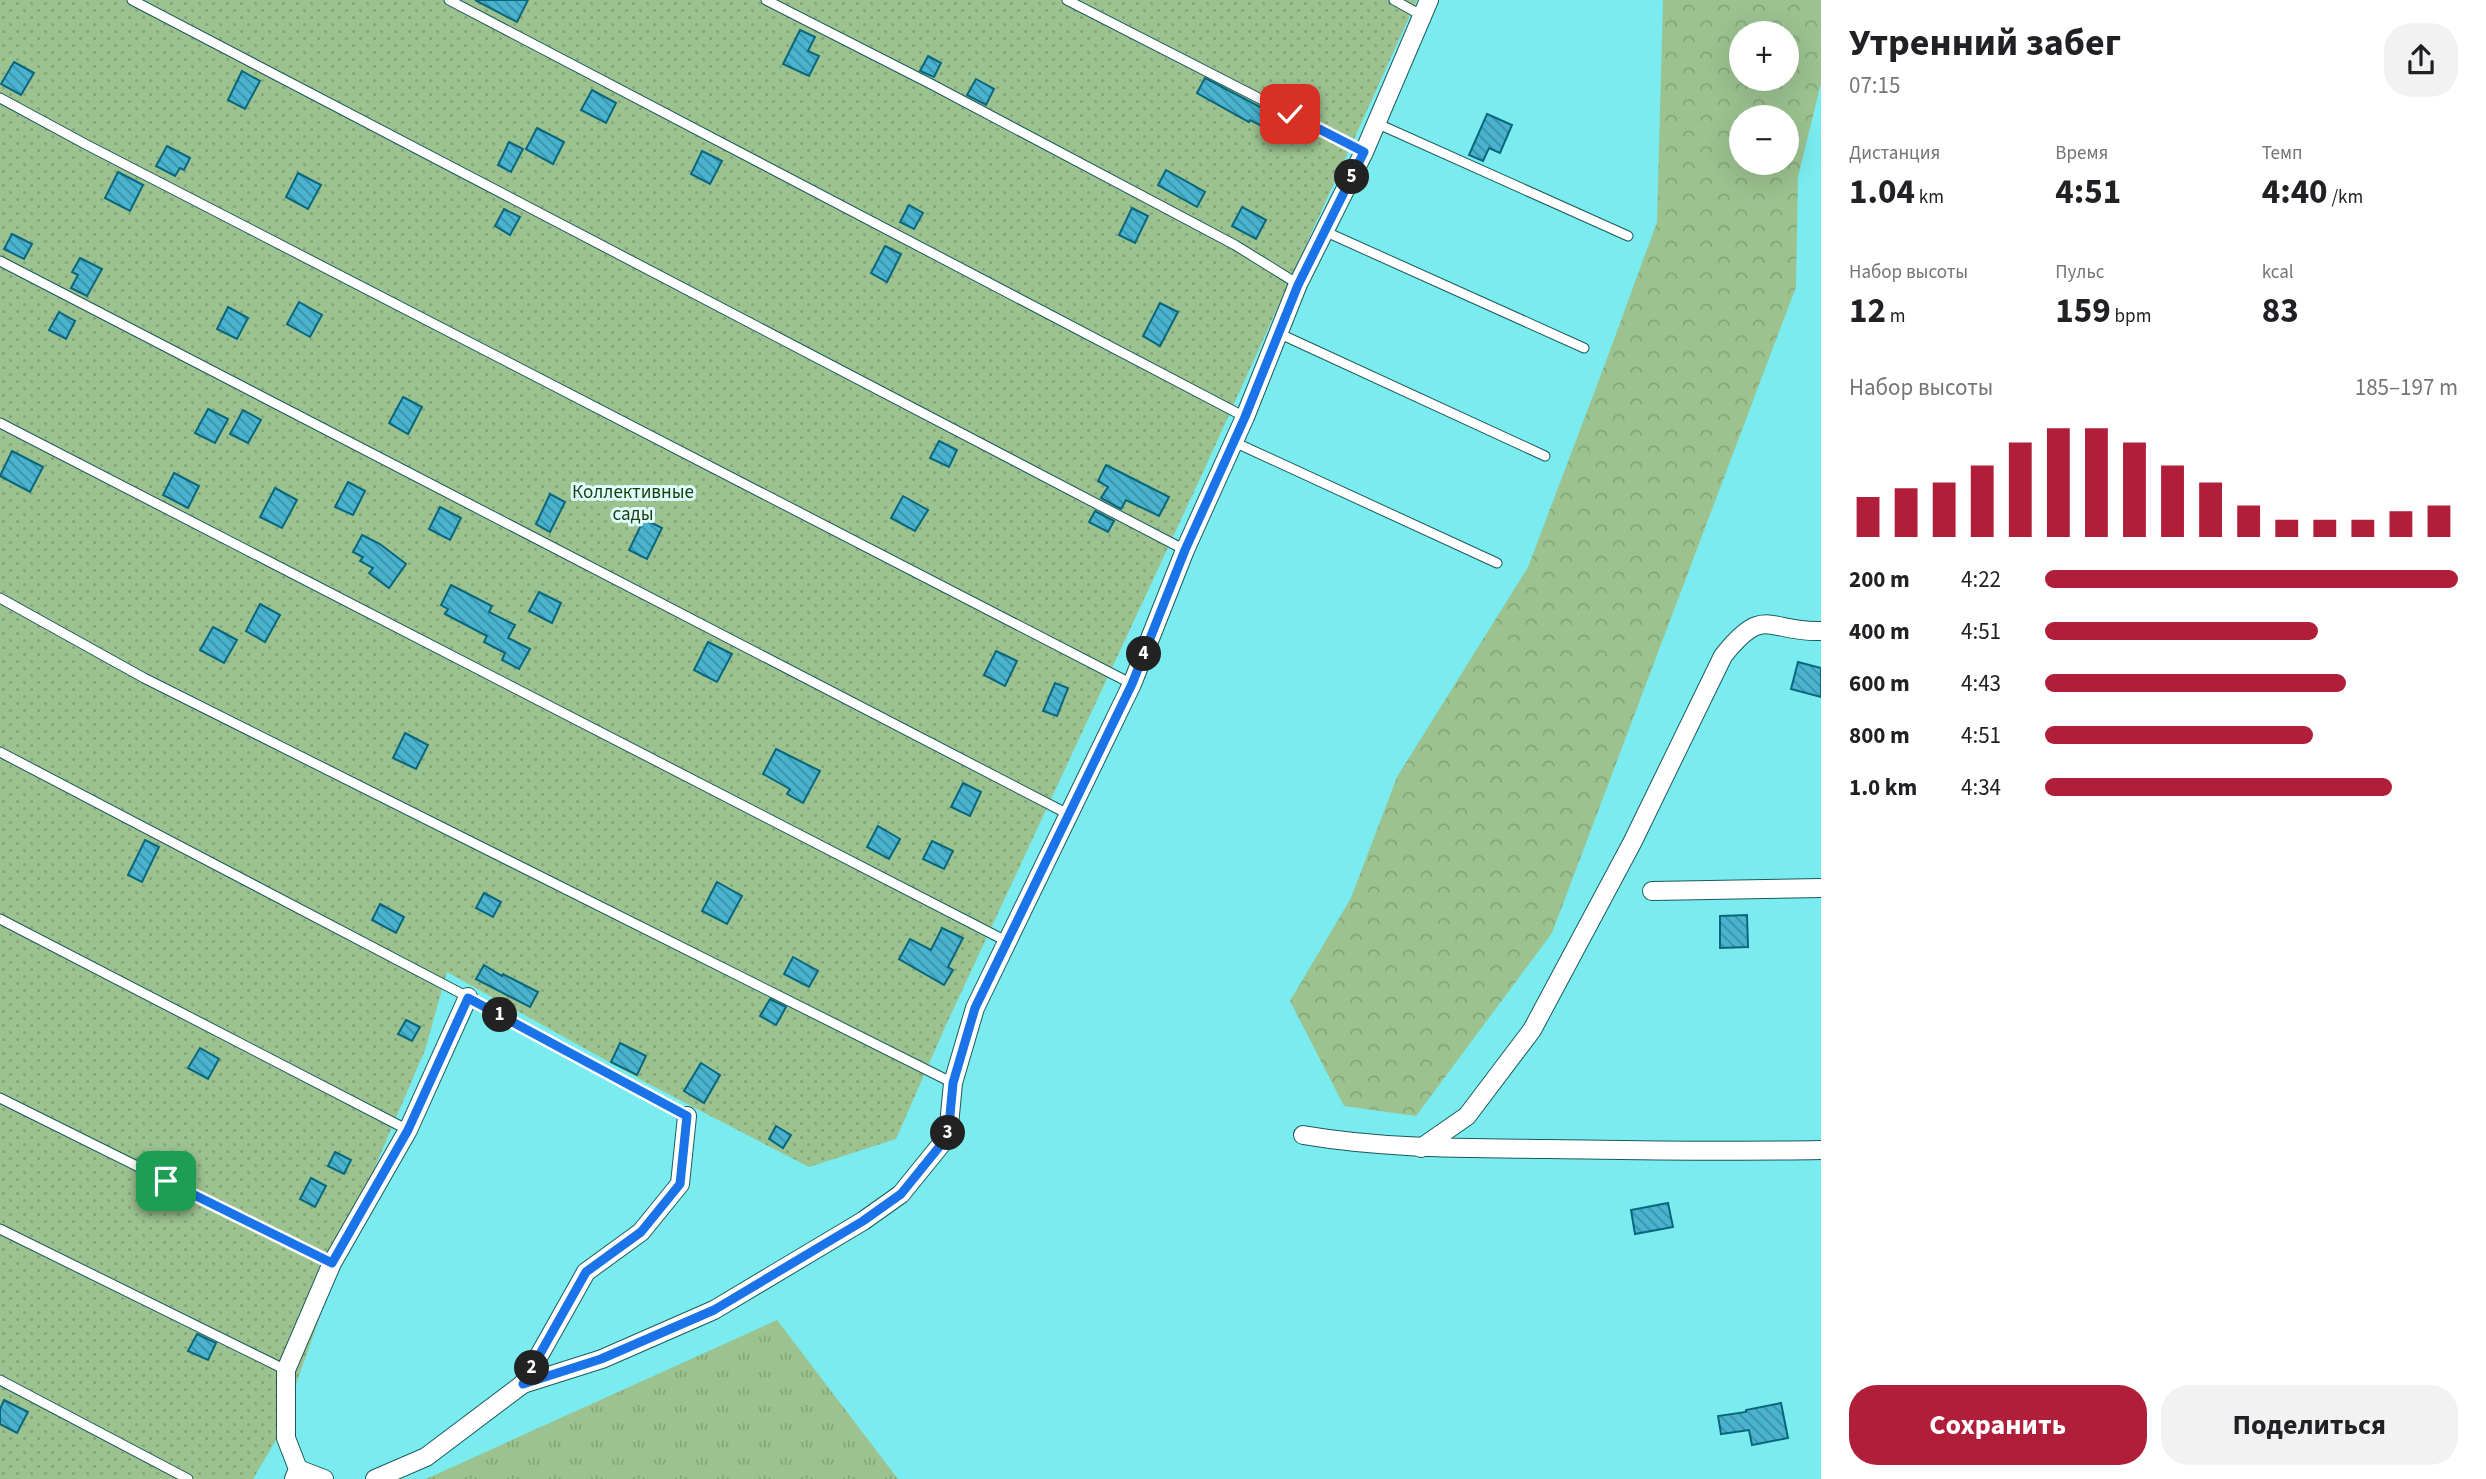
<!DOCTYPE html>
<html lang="ru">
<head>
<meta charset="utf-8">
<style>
	:root { --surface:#fff; --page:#f2f2f2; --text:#202124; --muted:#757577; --accent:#b11e39 }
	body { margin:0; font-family:"Source Sans 3",sans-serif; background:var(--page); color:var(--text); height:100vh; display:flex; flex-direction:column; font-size:26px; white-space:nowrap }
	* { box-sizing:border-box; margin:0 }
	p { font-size:23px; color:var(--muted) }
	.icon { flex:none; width:38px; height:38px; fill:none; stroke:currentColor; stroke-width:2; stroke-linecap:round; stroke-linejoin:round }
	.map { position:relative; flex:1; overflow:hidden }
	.details { display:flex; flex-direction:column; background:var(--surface); width:665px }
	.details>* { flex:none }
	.buttons { position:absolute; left:1729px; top:21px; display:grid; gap:14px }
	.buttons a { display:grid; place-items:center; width:70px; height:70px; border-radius:50%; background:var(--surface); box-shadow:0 7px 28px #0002; font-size:35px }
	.pin { position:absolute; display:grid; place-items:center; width:60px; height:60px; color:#fff; margin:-30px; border-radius:14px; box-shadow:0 4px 10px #0006 }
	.km { position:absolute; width:35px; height:35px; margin:-18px; border-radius:50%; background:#222; color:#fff; font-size:19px; line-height:35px; text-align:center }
	.round { display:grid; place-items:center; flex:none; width:74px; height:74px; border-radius:28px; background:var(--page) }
	.overview { display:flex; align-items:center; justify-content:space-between; height:119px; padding:0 28px }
	h1 { font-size:38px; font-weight:700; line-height:52px }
	.metrics { display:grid; grid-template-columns:repeat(3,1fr); gap:10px; height:119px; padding:7px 28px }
	.metrics div { display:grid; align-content:center }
	.metrics b { font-size:35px; font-weight:700 }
	.metrics small { font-size:19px; font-weight:400 }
	.metrics p { font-size:19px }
	.chart { height:196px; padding:14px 28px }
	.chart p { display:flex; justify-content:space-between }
	.chart svg { width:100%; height:126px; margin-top:7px; stroke:var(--accent); stroke-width:6 }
	.button { display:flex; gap:14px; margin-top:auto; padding:14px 28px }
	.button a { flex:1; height:80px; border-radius:28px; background:var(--accent); color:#fff; font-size:28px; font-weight:700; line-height:80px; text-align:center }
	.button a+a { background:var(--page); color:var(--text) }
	ul { padding:0 28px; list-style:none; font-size:23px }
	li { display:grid; grid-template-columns:112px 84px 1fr; align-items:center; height:52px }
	li i { height:18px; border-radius:9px; background:var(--accent) }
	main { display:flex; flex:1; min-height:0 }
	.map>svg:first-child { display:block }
</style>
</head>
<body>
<main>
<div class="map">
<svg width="1821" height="1479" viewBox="0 0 1821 1479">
	<defs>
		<pattern id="grass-tufts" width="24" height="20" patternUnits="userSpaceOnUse" patternTransform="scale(1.75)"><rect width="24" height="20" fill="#9cc290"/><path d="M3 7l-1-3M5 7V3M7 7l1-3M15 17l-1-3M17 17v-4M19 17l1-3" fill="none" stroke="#85a67b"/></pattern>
		<pattern id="forest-crowns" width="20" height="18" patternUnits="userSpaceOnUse" patternTransform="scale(1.75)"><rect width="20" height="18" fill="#9cc290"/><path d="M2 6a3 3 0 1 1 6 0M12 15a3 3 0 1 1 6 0" fill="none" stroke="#85a67b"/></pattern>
		<pattern id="park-dots" width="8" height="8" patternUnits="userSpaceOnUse" patternTransform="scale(1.75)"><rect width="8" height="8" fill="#9cc290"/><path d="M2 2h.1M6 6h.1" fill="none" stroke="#85a67b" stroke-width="1.8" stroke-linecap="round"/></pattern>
		<pattern id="building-back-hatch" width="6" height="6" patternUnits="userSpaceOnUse" patternTransform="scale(1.75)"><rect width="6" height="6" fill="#4ab3cf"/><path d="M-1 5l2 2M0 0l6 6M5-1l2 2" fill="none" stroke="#3b90a7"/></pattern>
	</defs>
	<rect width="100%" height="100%" fill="#7aebee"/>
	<path fill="url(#grass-tufts)" d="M777 1320 898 1479H425L428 1478Z"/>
	<path fill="url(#forest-crowns)" fill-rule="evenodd" d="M1663 0H1821V83L1798 177 1796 287 1552 933 1416 1116 1344 1106 1290 1001 1351 898 1397 777 1528 567 1605 364 1657 222ZM1741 33H1787V79H1741ZM1741 117H1787V163H1741Z"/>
	<path fill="url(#park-dots)" d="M0 0H1417L1204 470 946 1025 896 1139 809 1167 647 1083 447 972 425 1050 366 1188 276 1440 253 1479H0Z"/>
	<g fill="url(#building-back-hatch)" stroke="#0a677b" stroke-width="2">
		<path d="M475 0H528L517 22Z"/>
		<path d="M800 30 815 37 808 51 819 56 809 76 783 64Z"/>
		<path d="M928 56 941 63 934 77 920 71Z"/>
		<path d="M14 62 34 73 21 95 1 84Z"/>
		<path d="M242 71 260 81 245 109 228 100Z"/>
		<path d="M1205 78 1279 117 1272 131 1250 120 1249 122 1197 93Z"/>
		<path d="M976 79 994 89 986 105 967 95Z"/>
		<path d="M592 90 616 103 606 123 581 110Z"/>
		<path d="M1487 114 1512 125 1500 153 1489 148 1483 161 1469 155Z"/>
		<path d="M537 128 564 142 553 164 526 149Z"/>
		<path d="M509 142 523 149 511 172 498 165Z"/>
		<path d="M167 146 190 158 184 170 180 168 175 176 156 166Z"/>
		<path d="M702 151 722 161 710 184 691 174Z"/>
		<path d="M1166 170 1205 192 1197 207 1158 185Z"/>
		<path d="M118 172 143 185 130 211 105 198Z"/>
		<path d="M298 173 321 185 308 209 286 197Z"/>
		<path d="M909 205 923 213 914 229 900 222Z"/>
		<path d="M1242 207 1266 220 1256 239 1232 226Z"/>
		<path d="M1132 208 1148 216 1135 243 1119 235Z"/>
		<path d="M504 209 520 217 510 235 495 226Z"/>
		<path d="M12 234 32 244 24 259 4 249Z"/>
		<path d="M885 246 901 254 887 282 871 273Z"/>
		<path d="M80 258 102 269 87 296 71 288 78 275 72 272Z"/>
		<path d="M299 302 322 315 310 337 287 324Z"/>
		<path d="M1160 303 1178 312 1160 346 1143 336Z"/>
		<path d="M228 307 248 318 237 339 217 329Z"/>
		<path d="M59 312 75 321 66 339 49 330Z"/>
		<path d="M403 397 422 407 408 434 389 423Z"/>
		<path d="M208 409 228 419 215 443 195 433Z"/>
		<path d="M243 410 261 420 248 443 230 434Z"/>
		<path d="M939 441 957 450 949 467 930 458Z"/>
		<path d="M12 451 43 467 30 492 0 476Z"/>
		<path d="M1106 465 1169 497 1159 516 1126 500 1121 509 1101 498 1108 487 1098 481Z"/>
		<path d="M174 473 199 486 188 508 163 495Z"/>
		<path d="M348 482 365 491 353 515 335 507Z"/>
		<path d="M275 488 297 500 282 528 260 517Z"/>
		<path d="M550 494 565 502 550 532 536 524Z"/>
		<path d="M903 496 928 510 915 531 891 518Z"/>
		<path d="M440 507 461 518 450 540 429 529Z"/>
		<path d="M1095 511 1114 521 1108 532 1089 522Z"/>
		<path d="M644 519 662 528 647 559 629 550Z"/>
		<path d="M362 535 380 544 406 564 389 588 369 573 373 568 360 561 363 557 353 552Z"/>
		<path d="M451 585 492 606 489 612 515 625 508 638 530 649 519 669 502 660 505 653 484 642 487 636 445 614 448 609 441 605Z"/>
		<path d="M539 592 561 603 552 623 529 611Z"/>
		<path d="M260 604 280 615 265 642 246 631Z"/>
		<path d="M213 627 237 640 224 663 200 650Z"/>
		<path d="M708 642 732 654 717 682 694 670Z"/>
		<path d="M996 651 1017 661 1005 686 984 675Z"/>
		<path d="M1798 662 1821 668V697L1791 689Z"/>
		<path d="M1055 683 1068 688 1057 716 1043 711Z"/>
		<path d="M405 733 428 745 416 769 393 758Z"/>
		<path d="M776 749 820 771 803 803 787 794 790 789 763 774Z"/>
		<path d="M963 783 981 792 970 816 951 807Z"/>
		<path d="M878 826 900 839 889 859 867 847Z"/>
		<path d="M145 840 159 847 142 882 128 875Z"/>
		<path d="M932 841 953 851 944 869 923 859Z"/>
		<path d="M717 882 742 896 727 924 702 911Z"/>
		<path d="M484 893 501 902 493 917 476 908Z"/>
		<path d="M380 904 404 917 396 933 372 920Z"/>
		<path d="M1747 915 1748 947 1720 948V916Z"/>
		<path d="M942 928 963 938 948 967 953 970 944 985 899 959 910 939 931 950Z"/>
		<path d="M793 957 818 971 809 987 784 974Z"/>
		<path d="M484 965 502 976 503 974 538 992 530 1007 476 979Z"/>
		<path d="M770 999 786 1007 776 1025 760 1016Z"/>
		<path d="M406 1020 420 1027 412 1041 398 1034Z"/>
		<path d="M620 1043 646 1056 637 1075 611 1062Z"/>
		<path d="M200 1048 219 1059 208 1079 188 1068Z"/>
		<path d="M701 1063 720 1075 704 1103 684 1091Z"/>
		<path d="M776 1126 791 1135 783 1148 769 1139Z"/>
		<path d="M335 1152 351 1160 344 1174 328 1166Z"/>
		<path d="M311 1178 326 1186 315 1207 300 1199Z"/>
		<path d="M1668 1203 1673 1227 1635 1234 1631 1210Z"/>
		<path d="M197 1334 216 1343 208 1360 188 1351Z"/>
		<path d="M4 1400 28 1412 17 1433 0 1424V1409Z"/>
		<path d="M1781 1403 1788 1438 1752 1445 1749 1430 1721 1434 1718 1416 1746 1412V1410Z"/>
	</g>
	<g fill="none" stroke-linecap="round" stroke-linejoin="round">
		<g stroke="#1b5a5c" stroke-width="11">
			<g id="lane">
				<path d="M132 0 1185 550"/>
				<path d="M449 0 1245 417"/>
				<path d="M766 0 931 84 1235 245 1298 284"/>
				<path d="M1067 0 1364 152"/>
				<path d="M1394 0 1421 15"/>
				<path d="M0 98 87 145 1132 684"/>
				<path d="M1376 123 1628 236"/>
				<path d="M1324 231 1584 348"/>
				<path d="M0 261 1068 814"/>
				<path d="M1278 333 1545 456"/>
				<path d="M0 423 1006 941"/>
				<path d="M1234 442 1497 563"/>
				<path d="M0 598 144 678 953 1083"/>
				<path d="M0 752 468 997 687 1116"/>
				<path d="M0 919 408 1130"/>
				<path d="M0 1098 332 1263"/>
				<path d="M0 1229 286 1370"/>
				<path d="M0 1380 188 1479"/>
			</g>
		</g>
		<g stroke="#1b5a5c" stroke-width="20">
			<g id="street">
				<path d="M1652 891 1821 888"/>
				<path d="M1303 1135C1385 1149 1466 1148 1548 1149 1639 1150 1730 1152 1821 1150"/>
				<path d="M1421 1148 1467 1116 1532 1030 1632 843 1723 656C1765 603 1768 633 1821 631"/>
				<path d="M523 1384 586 1272 641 1232 680 1184 687 1116"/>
				<path d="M298 1469 324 1479"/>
				<path d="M294 1479 298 1469 286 1438V1370L332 1263 408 1130 468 997"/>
				<path d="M375 1479 426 1457 523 1384 602 1359 714 1310 863 1221 901 1194 948 1136 953 1083 975 1008 1132 684 1185 550 1245 417 1298 284 1364 152 1429 0"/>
			</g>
		</g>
		<use href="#lane" stroke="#fff" stroke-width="9"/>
		<use href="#street" stroke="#fff" stroke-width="18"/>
	</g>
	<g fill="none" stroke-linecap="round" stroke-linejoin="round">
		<g stroke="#fff" stroke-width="14">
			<path id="route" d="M166 1181 332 1263 408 1130 468 998 687 1116 680 1184 641 1232 586 1272 523 1384 601 1359 714 1310 863 1221 901 1194 948 1136 953 1083 975 1008 1132 684 1185 550 1245 417 1298 285 1364 152 1290 114"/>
		</g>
		<use href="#route" stroke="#1a73e8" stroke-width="9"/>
	</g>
	<g text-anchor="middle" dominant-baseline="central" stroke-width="6" stroke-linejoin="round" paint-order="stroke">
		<g font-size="19" fill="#1c3e0d" stroke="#e0fefe">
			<text x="633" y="492">Коллективные<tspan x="633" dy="22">сады</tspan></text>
		</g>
	</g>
</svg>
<div class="buttons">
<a>+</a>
<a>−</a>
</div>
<div class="pin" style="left:166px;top:1181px;background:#1e9e55"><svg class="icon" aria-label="arrive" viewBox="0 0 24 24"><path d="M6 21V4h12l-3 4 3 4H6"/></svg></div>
<div class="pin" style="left:1290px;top:114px;background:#d93025"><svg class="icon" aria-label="check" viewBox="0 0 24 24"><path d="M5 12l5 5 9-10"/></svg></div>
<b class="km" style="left:500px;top:1015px">1</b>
<b class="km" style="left:532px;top:1368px">2</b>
<b class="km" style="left:948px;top:1133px">3</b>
<b class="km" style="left:1144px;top:654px">4</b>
<b class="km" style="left:1352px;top:177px">5</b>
</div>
<section class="details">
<div class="overview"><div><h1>Утренний забег</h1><p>07:15</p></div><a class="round"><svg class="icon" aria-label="share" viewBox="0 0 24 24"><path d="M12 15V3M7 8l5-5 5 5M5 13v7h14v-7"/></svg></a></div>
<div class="metrics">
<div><p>Дистанция</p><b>1.04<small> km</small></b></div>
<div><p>Время</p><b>4:51</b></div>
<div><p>Темп</p><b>4:40<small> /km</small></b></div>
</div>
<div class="metrics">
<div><p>Набор высоты</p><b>12<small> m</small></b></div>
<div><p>Пульс</p><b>159<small> bpm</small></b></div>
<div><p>kcal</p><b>83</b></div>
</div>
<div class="chart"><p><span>Набор высоты</span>185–197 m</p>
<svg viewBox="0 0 160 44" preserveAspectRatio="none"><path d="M5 44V30M15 44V27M25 44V25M35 44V19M45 44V11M55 44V6M65 44V6M75 44V11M85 44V19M95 44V25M105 44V33M115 44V38M125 44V38M135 44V38M145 44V35M155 44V33"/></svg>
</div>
<ul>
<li><b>200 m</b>4:22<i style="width:100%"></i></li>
<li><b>400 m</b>4:51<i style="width:66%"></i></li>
<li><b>600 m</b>4:43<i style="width:73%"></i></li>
<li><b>800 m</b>4:51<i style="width:65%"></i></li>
<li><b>1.0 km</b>4:34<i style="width:84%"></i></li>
</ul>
<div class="button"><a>Сохранить</a><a>Поделиться</a></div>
</section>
</main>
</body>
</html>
